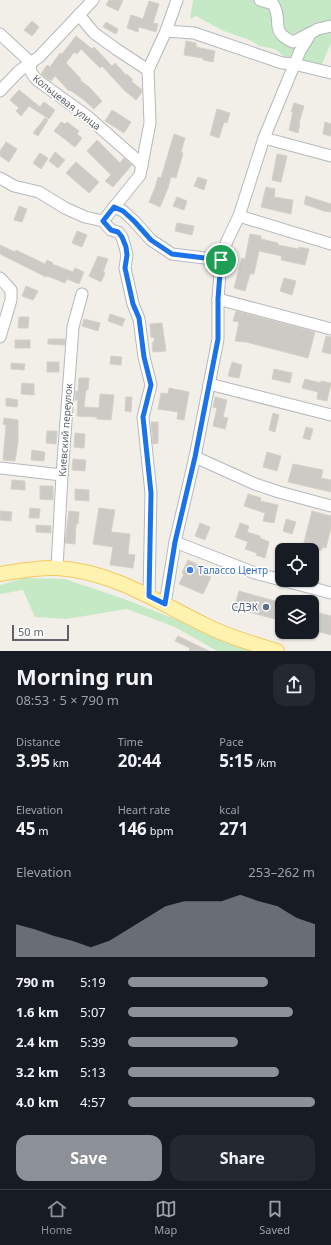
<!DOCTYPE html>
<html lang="en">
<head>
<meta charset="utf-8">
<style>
	:root { --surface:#171b24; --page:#242831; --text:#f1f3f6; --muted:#9ea1a6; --line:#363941; --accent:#8c9099 }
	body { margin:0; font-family:"Noto Sans",sans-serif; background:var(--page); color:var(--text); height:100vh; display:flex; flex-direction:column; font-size:15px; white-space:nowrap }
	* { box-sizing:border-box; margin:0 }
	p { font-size:13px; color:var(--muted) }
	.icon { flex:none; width:22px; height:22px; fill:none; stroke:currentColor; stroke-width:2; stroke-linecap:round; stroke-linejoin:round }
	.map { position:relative; height:651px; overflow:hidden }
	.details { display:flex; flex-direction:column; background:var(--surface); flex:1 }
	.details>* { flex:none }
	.controls { position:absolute; left:275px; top:543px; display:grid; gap:8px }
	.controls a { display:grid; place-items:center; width:44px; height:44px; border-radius:8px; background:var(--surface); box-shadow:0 1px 3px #0004; font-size:20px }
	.scale { position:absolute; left:12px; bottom:10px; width:57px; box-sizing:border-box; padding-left:4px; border:2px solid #5f6368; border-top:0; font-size:11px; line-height:14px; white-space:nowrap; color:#5f6368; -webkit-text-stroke:3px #fff; paint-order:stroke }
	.pin { position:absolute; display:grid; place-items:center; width:34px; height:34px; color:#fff; margin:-17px; border:2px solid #fff; border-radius:50%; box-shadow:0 1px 4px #0007 }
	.round { display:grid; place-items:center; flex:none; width:42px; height:42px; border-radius:12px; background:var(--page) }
	.head { display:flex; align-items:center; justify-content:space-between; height:68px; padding:0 16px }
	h1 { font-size:22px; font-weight:700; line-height:30px }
	.figures { display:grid; grid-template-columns:repeat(3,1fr); gap:6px; height:68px; padding:4px 16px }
	.figures div { display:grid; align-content:center }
	.figures b { font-size:17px; font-weight:700 }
	.figures small { font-size:11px; font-weight:400 }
	.figures p { font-size:11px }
	.chart { height:112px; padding:8px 16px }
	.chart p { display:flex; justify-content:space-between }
	.chart svg { width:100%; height:72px; margin-top:4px; fill:var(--accent); opacity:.7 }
	.primary-button { display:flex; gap:8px; margin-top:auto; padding:8px 16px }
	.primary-button a { flex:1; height:46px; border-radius:12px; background:var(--accent); color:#fff; font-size:16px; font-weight:700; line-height:46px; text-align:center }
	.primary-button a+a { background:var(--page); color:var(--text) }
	ul { padding:0 16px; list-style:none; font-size:13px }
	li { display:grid; grid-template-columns:64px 48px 1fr; align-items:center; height:30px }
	li i { height:10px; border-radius:5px; background:var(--accent) }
	.dock { display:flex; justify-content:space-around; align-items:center; height:56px; border-top:1px solid var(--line); background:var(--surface); font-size:11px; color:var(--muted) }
	.dock a { display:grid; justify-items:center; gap:2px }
	.dock .on { color:var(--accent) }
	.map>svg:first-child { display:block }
</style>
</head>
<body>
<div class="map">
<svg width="331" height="651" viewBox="0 0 331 651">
	<rect width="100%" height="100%" fill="#f1efe8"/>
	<g fill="#c5e8c5">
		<path d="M193 0H331V43L322 64H316L286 58 275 49 259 46 252 41 224 31 196 16 190 19Z"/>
		<path d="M24 578 65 579 124 599 257 651H217L175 627 127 609 66 619 35 617 23 590 0 594V585Z"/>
	</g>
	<g fill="#cccac5" stroke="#d6d1c6">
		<path d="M109 0H123L118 11 106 5Z"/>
		<path d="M149 1 159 4 153 23 158 24 156 32 139 27 138 32 127 28 131 15 143 19Z"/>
		<path d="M32 21 39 27 32 36 24 30Z"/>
		<path d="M106 22 118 29 116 34 103 27Z"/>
		<path d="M76 36 92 49 94 47 112 66 115 63 126 75 127 74 133 80 131 81 142 90V92L136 100 124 90 102 66 100 68 81 49 77 54 74 52 66 63 81 79 80 80 89 87 102 101 94 109 84 100 70 90 69 91 55 76 51 81 42 75 41 74 47 65 50 67 60 53 62 54Z"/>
		<path d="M186 41 196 43V47L215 51 213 62 203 60V58L184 55Z"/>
		<path d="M19 90 40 107 44 102 55 110 49 119 29 106 21 116 16 111 19 108 10 100Z"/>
		<path d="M294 103 304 106 299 123H300L298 133 289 130 293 112H291Z"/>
		<path d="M217 109 230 113 227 123 224 122 219 138 210 135Z"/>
		<path d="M112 110 131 122 124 133 105 121Z"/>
		<path d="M45 118 48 120 38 136 33 133Z"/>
		<path d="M61 122 65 124 67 122 79 131 77 134 82 138 75 147 54 131Z"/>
		<path d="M325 122 331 124V136L323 134Z"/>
		<path d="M174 134 185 138 181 152 183 153 176 178 171 177 168 188 160 207 149 202 155 188 158 177 161 178Z"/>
		<path d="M97 140 120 163 124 158 132 165 113 187 105 181 111 175 87 151Z"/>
		<path d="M6 142 17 149 9 162 0 156V151Z"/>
		<path d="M55 152 65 160 58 168 49 161Z"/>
		<path d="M40 153 48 158 41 169 33 163Z"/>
		<path d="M277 154 287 156 281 182 272 180Z"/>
		<path d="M76 162 99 182 89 193 66 173Z"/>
		<path d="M198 177 207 180 204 190 194 186Z"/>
		<path d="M266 187 275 189 274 197 293 200 291 214 261 207Z"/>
		<path d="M306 196 331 204V212L324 211 304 204Z"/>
		<path d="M177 197 187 201 184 210 173 206Z"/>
		<path d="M19 206 27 209 22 222 14 220Z"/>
		<path d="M177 223 194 226 192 235 175 231Z"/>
		<path d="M77 231 87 235 82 247 72 243Z"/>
		<path d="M250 234 261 236V239L278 243V245L298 249 299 247 309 249 305 265 281 260 282 256 259 251 254 274H250L245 291 234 288 242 258 245 259Z"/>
		<path d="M0 245 15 252 16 250 45 264 47 260 53 263 52 264 73 272 75 268 84 272 79 284 67 279 65 283 47 276 46 277 0 254Z"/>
		<path d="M98 256 108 259 103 272 105 273 101 282 89 276Z"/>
		<path d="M284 278 296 281 292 295 280 291Z"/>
		<path d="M26 286 38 291 33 300 22 296Z"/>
		<path d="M236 311 315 332 308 358 246 342 235 341 239 322 233 321Z"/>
		<path d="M110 314 125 319 122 326 108 321Z"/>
		<path d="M19 317H29L28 328H18Z"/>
		<path d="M84 319 100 323 98 331 82 326Z"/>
		<path d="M162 323 166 351 153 352 152 343H153L155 338 151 337 150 324Z"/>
		<path d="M326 336 331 337V354L322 352Z"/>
		<path d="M48 339H65V345L48 344Z"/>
		<rect x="15" y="340" width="15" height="8"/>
		<path d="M111 356 122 357 121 365 110 364Z"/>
		<rect x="47" y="362" width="12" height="10"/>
		<path d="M232 362 242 365 239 378 228 376Z"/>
		<path d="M11 363 25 364 24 370 11 369Z"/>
		<path d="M274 369 292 373 290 383 272 379Z"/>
		<path d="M79 378H89L88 390H86L84 407 99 408 100 394 114 395 111 420 97 419V417L77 416 78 400H75V391L78 392Z"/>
		<path d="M305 379 321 383V381L331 383 327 401 317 399 318 392 302 388Z"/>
		<path d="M22 383 34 384V395L21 394Z"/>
		<path d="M169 388 189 392 184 420 177 419 178 412 158 409 161 393 168 394Z"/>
		<path d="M126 397H132L131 412 125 411Z"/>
		<path d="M215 397 227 400 223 417 228 418 225 429 213 426 217 408 213 407Z"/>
		<path d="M6 398 18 400 17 407 6 406Z"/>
		<path d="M273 413 279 415 275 432 269 430Z"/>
		<path d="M4 418 18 420V442L15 461 3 460 6 425 3 424Z"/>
		<path d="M151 422H158V443L153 444Z"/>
		<path d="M306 427 313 429 310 440 303 438Z"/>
		<path d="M47 431H57L56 444 46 443Z"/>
		<path d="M75 433 85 434 84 448 74 447Z"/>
		<path d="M32 450 45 452 44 461 31 460Z"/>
		<path d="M267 452 281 456 277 471 263 467Z"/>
		<path d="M73 459 86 460 85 471 72 470Z"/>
		<path d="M293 464 323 470 321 478 331 480V492L288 482Z"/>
		<path d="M12 480 25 481V490L11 489Z"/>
		<path d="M40 486H53V500L40 499Z"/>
		<path d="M75 489 89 490V501L75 500Z"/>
		<path d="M248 494 261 498 260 501 278 505 274 523 263 521 265 513 244 506Z"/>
		<path d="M30 508 40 509 39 518H29Z"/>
		<path d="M99 508 115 510 111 532 130 534 128 554 135 555 133 568 110 565 113 547 93 544Z"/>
		<path d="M0 511 12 512 11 521 0 520Z"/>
		<path d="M69 511 79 512 78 524H76L75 544 65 543Z"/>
		<path d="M312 511 331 516V527L326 548 322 547V550H302Z"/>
		<path d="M286 519 296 522 292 534 283 531Z"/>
		<path d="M200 523 210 527 205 540 195 536Z"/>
		<path d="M240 523 249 526 247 532 260 536V538L269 542 265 558 256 555 257 553 245 549 248 542 235 537Z"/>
		<path d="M36 525 51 526V533L36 532Z"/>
		<path d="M188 560 201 566 199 571 211 577 203 594 179 584 184 574 182 573Z"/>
		<path d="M239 591 282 603V621L234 608Z"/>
		<path d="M312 611 331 616V635L312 630Z"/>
		<path d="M178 636 209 651H189L190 648 175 641Z"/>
	</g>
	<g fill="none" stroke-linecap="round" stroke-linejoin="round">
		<g stroke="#b5b8bc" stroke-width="13">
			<g id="minor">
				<path d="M260 0 273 4C284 21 268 31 293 42L310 33"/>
				<path d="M79 15 94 33 116 49 148 70"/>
				<path d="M166 31 194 33 282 63 294 64 331 73"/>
				<path d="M0 34 28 60 31 63C29 71 32 74 37 80L87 116 137 160 142 166"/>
				<path d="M0 91 19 71 39 57 93 0"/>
				<path d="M264 138 331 156"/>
				<path d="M0 178 14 186 39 192 65 208 85 217 103 221"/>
				<path d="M114 207 123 211 134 221 151 240 172 254 221 260"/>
				<path d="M239 216 331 244"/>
				<path d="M103 221 111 230 118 232 122 237 125 247 127 255 125 268 133 304 139 319 144 357 151 385 143 417 151 493 149 596"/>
				<path d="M103 221 140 175 150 123 148 70 166 31 177 0"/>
				<path d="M0 278 11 290V300L0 337"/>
				<path d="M218 299 331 329"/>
				<path d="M209 384 331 415"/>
				<path d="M195 457 255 484 279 492 331 506"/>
				<path d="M0 468 62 475"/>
				<path d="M175 542 255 573 331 593"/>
				<path d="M57 568 62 475 73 327 82 294"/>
				<path d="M165 604 175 542 195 457 218 339V299L221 260 227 241 239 216 264 138 300 51 311 33 318 29 331 26"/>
			</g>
		</g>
		<g stroke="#f2c960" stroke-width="16">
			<path id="major" d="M0 574C19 571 38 567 57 568 111 571 156 601 203 624 226 636 253 644 277 651"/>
		</g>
		<use href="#minor" stroke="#fff" stroke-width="11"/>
		<use href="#major" stroke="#fff2af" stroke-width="14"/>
	</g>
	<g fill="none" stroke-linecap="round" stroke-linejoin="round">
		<g stroke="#fff" stroke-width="8">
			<path id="route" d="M114 207 123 211 134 221 151 240 172 254 221 260 218 299V339L195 457 175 542 165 604 149 596 151 493 143 417 151 385 144 357 139 318 133 304 125 268 127 255 126 247 122 237 118 232 111 230 103 221Z"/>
		</g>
		<use href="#route" stroke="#1a73e8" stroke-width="5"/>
	</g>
	<circle fill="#3f7fe0" stroke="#fff" stroke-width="1.5" cx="190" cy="570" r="4"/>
	<circle fill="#5c6f8a" stroke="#fff" stroke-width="1.5" cx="266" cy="607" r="4"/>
	<g text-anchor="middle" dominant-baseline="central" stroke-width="3" stroke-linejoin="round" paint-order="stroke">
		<g font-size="10" fill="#5f6368" stroke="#fff">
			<text transform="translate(67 102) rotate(38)">Кольцевая улица</text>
			<text transform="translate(65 430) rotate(-86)">Киевский переулок</text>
		</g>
		<g font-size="10" fill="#366cbe" stroke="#fff" text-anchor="start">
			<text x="198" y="570">Талассо Центр</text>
		</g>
		<g font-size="10" fill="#4e5e75" stroke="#fff" text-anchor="end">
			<text x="258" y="607">СДЭК</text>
		</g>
	</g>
</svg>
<div class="controls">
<a><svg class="icon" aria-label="locate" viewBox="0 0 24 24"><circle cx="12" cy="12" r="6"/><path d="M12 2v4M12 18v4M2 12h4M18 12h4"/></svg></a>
<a><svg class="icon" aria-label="layers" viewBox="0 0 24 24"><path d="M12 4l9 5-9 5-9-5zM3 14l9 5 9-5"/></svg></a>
</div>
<div class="scale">50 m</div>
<div class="pin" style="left:221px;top:260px;background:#1e9e55"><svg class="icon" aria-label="arrive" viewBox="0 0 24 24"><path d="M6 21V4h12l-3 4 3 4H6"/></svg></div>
</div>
<section class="details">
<div class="head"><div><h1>Morning run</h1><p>08:53 · 5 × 790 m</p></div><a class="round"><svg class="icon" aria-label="share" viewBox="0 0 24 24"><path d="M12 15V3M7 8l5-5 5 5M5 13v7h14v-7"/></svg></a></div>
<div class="figures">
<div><p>Distance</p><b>3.95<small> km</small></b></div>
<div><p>Time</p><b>20:44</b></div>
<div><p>Pace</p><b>5:15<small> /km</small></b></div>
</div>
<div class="figures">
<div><p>Elevation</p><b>45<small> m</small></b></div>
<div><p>Heart rate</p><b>146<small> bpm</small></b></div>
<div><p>kcal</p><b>271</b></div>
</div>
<div class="chart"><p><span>Elevation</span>253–262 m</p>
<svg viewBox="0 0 160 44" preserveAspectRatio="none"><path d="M0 44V24L10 27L20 31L30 34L40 38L50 34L60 27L70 20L80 13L90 10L100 10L110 10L120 6L130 10L140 13L150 20L160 24V44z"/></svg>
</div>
<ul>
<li><b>790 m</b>5:19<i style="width:75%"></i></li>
<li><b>1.6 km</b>5:07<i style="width:88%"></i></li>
<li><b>2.4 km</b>5:39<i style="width:59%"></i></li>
<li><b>3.2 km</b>5:13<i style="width:81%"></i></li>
<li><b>4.0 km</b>4:57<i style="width:100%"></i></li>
</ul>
<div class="primary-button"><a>Save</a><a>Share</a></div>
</section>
<nav class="dock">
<a class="on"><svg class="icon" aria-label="home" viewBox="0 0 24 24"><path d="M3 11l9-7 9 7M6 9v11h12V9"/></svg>Home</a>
<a><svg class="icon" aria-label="map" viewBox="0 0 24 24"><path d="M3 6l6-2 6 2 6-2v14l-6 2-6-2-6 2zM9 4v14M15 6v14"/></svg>Map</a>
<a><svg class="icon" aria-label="saved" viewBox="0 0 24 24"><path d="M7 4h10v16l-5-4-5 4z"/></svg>Saved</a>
</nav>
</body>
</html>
